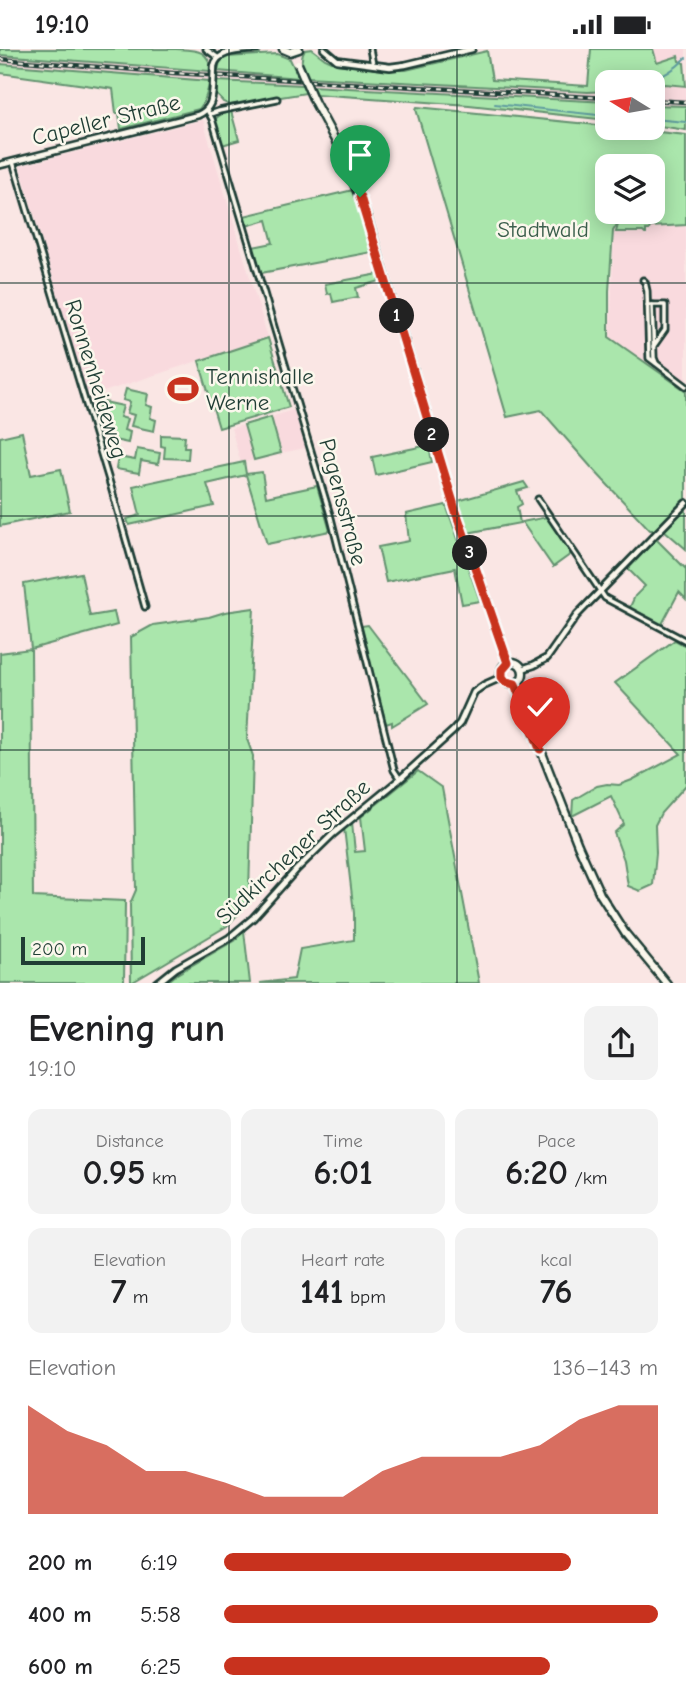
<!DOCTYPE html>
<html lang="en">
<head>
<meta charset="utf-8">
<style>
	:root { --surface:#fff; --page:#f2f2f2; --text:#202124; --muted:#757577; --accent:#c8321e }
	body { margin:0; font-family:"Comic Neue",sans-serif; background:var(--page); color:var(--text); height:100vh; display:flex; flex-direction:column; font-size:26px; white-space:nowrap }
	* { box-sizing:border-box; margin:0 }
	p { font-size:23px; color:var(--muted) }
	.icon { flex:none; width:38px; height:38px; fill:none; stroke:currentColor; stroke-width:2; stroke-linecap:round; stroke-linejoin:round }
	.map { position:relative; height:934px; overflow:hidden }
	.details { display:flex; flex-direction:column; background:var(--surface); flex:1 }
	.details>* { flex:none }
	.needle { width:46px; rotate:281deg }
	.fabs { position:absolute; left:595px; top:21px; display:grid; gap:14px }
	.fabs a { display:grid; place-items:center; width:70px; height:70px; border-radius:14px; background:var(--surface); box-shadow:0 4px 18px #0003; font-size:35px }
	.scale { position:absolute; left:21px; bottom:18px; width:124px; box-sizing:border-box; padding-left:7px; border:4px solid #1f3d34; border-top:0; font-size:19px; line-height:24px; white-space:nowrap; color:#1f3d34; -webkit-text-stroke:5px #fbf7ec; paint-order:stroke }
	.pin { position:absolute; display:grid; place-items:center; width:60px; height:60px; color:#fff; margin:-72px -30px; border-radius:50% 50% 50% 0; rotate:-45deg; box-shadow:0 0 7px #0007 }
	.pin .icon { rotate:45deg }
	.km { position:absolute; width:35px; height:35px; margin:-18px; border-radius:50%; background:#222; color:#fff; font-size:19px; line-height:35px; text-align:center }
	.round { display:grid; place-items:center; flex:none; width:74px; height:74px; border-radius:14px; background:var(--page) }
	.summary { display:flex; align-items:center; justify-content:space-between; height:119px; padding:0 28px }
	h1 { font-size:38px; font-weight:600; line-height:52px }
	.stats { display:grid; grid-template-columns:repeat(3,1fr); gap:10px; height:119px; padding:7px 28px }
	.stats div { display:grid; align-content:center; border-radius:14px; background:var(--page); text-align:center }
	.stats b { font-size:35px; font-weight:600 }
	.stats small { font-size:19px; font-weight:400 }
	.stats p { font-size:19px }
	.chart { height:196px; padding:14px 28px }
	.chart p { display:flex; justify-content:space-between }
	.chart svg { width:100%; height:126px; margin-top:7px; fill:var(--accent); opacity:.7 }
	ul { padding:0 28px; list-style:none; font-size:23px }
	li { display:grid; grid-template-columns:112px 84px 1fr; align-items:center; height:52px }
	li i { height:18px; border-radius:9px; background:var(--accent) }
	.status { display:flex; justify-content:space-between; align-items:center; height:49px; padding:0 35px; background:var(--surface); direction:ltr }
	.status svg { height:19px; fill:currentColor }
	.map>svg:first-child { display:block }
</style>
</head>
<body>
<div class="status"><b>19:10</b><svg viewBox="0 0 49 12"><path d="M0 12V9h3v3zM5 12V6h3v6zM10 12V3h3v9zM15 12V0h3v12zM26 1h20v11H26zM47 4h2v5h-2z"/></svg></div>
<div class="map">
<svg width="686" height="935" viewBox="0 0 686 935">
	<rect width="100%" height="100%" fill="#fae6e4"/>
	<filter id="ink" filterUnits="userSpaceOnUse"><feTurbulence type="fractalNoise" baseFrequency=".0143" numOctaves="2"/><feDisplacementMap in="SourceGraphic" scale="14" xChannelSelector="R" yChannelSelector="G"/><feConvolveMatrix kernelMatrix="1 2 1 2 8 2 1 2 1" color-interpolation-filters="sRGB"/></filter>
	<g filter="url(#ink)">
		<g fill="#f9dade">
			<path d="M653 0H686V34L685 21 657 14Z"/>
			<path d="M0 6 210 22 209 32 0 15Z"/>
			<path d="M218 22 299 29 303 36 217 32Z"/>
			<path d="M307 28 588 43 607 42V53L311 37Z"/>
			<path d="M665 35 686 37V57L653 56V37Z"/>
			<path d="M203 71 268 289 88 348 20 117Z"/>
			<path d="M617 176H686V333L671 323 670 331 610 289 614 183Z"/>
			<path d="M293 361 296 364 305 399 281 404 271 368Z"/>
			<path d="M244 376 254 411 241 414 231 379Z"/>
		</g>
		<g fill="#aae6ac" stroke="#649270" stroke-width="2" fill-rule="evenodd">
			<path d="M0 0H176C194 1 211 0 210 22L0 6Z"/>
			<path d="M312 0 325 10 336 15 390 21H406L487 2 492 31 588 37 591 0H653L657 14 678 7 679 12 684 14 686 37 665 35 653 37V33H607V42L588 43 307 28C302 19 299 10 305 1Z"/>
			<path d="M277 5 290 10 299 29 218 22 220 12 226 8Z"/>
			<path d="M0 15 209 32C209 40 204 55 199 60L121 80 119 64H116L113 40 0 24Z"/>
			<path d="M217 32 303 36 306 44 230 56 223 53 217 46Z"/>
			<path d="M311 37 607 53V71L469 56 315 45Z"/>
			<path d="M653 56 686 57V81L653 76Z"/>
			<path d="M417 58 607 77V79H621L686 86V176L650 178 649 181H646V185H645L643 183H616L619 172 613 182 609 242V288L686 342V500L664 481H650L591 418 541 361 507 368 416 60ZM607 117H653V163H607Z"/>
			<path d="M225 62H231L239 91 222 96 214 71Z"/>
			<path d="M353 141 372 203 261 224 253 198 273 194 267 171 246 177 244 167Z"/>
			<path d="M379 225 380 232 356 239 358 248 333 253 331 244 327 245 325 235Z"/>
			<path d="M268 289 289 358 219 379 199 312Z"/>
			<path d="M126 340 148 345 146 356 152 358 150 369 156 371 154 382 131 377 134 366 127 364 130 353 123 351Z"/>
			<path d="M100 352 123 357 120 368 127 370 124 381 130 383 128 394 105 389 108 378 102 376 104 365 98 363Z"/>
			<path d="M271 368 281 404 254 411 244 376Z"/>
			<path d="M22 383 31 426 61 420 70 462 0 477V388Z"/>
			<path d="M161 386 185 387 184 398H189L188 410 164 409 165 398 161 397Z"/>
			<path d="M429 396 432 413 376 426 372 408Z"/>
			<path d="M137 400 160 404 158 415 141 412 139 424 116 420 118 408 135 411Z"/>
			<path d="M244 413 246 425 262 423 266 448 317 437 330 482 267 495 246 426 207 435 214 457 129 476 127 470 140 466 133 437Z"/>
			<path d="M524 433 528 439 517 442 522 455 517 458 520 474 467 484 458 452Z"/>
			<path d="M446 456 480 552 462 555 455 519 386 533 378 498 409 492 406 465Z"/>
			<path d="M547 468 571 505 553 518 522 473Z"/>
			<path d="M656 490 685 519 686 518V550L679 543 661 577 629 560 635 547 645 537 628 520Z"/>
			<path d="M81 524 90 567 114 563 117 576 31 600 33 848 125 852 124 934H0V604L31 600 24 535Z"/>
			<path d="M254 559 247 690 253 707 249 842 242 861 227 877 131 934 130 855 136 841 131 588 153 576 209 568 225 563Z"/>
			<path d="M368 576 428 655 392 677V673L386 675 361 577Z"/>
			<path d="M675 591 686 597V736L661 764 655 776 656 804 653 836 640 842 628 837 624 811 614 784 624 775 611 747 572 767 573 751 597 737 607 735 619 736 632 731 681 705 615 634Z"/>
			<path d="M418 722 442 739 479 934H260L294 930 300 900 354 891V864L344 779 352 773 355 803 365 802 361 768Z"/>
			<path d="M244 882 250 934H166L177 925 237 890V886Z"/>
		</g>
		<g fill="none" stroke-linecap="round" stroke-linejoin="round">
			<g stroke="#5f9c9e" stroke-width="2">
				<path d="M648 33C665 26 674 21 686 9"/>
				<path d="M495 55 607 67"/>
				<path d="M653 70 686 73"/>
			</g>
			<g stroke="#1f3d34" stroke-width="9">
				<g id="minor">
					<path d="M206 0 217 8"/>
					<path d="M370 0 373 16"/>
					<path d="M207 61 212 70 331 469 394 721 400 730"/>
					<path d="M210 65 219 62 277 50"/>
					<path d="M13 113 111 438 145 558"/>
					<path d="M643 231 645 233 647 242 649 309 686 337"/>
					<path d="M647 256H665V281L653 298"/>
					<path d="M652 256 654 309 656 314"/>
					<path d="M538 450 605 549 686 592"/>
				</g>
			</g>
			<g stroke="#1f3d34" stroke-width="10">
				<g id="tertiary">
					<path d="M324 0 337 11 390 18 405 16 472 0"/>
					<path d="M214 17C218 0 242 2 258 0"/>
					<path d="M0 116 198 66C211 60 212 51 213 38"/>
					<path d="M522 620 534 616 547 609 577 566 686 454"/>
					<path d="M156 935 176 919 229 889 253 869 297 820 333 785 400 730 453 682 460 674 474 643 484 636 502 628"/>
				</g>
			</g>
			<g stroke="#1f3d34" stroke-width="11">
				<g id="primary">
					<path d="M283 0 290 3 299 0"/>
					<path d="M314 52 343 106 367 168 455 460 508 614"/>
					<circle cx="512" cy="624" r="11"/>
					<path d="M515 635 578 796 600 845 625 884 667 935"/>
				</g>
			</g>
			<use href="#minor" stroke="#fbf7ec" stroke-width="3.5"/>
			<use href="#tertiary" stroke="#fbf7ec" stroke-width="4.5"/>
			<use href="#primary" stroke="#fbf7ec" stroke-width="6"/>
			<g stroke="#1f3d34" stroke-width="4.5">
				<g id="rail">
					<path d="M0 10 173 24 607 49"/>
					<path d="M653 51 686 53"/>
				</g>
			</g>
			<use href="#rail" stroke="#fbf7ec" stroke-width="2" stroke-dasharray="5" stroke-linecap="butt"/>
			<g stroke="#1f3d34" stroke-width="10" stroke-linecap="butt">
				<path id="tertiary-bridge" d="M213 38 214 17"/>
			</g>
			<g stroke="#1f3d34" stroke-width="11" stroke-linecap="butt">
				<path id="primary-bridge" d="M298 15 314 52"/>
			</g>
			<use href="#tertiary-bridge" stroke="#fbf7ec" stroke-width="4.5"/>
			<use href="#primary-bridge" stroke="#fbf7ec" stroke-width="6"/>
		</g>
	</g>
	<g fill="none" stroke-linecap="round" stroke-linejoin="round" filter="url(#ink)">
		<g stroke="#fff" stroke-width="14">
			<path id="route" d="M360 148 455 460 508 614 502 621V628L506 633 515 635 540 700"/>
		</g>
		<use href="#route" stroke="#c8321e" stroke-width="9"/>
	</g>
	<path fill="none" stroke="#1f3d34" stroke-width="2" stroke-opacity="0.55" d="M229 0V935M457 0V935M0 234H686M0 467H686M0 701H686"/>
	<defs>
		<g id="stadium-bare" transform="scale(2.415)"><path d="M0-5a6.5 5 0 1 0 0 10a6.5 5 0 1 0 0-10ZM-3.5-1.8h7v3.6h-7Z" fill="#c8321e" stroke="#fbf7ec" stroke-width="2.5" paint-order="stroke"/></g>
	</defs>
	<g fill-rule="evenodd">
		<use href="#stadium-bare" x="183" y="340"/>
	</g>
	<g text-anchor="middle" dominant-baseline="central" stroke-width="5" stroke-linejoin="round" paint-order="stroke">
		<g font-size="23" fill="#1f3d34" stroke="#fbf7ec">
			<text transform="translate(106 71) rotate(-14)">Capeller Straße</text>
			<text transform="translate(96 330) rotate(73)">Ronnenheideweg</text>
			<text transform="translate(343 453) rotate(75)">Pagensstraße</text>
			<text transform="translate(293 803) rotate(-43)">Südkirchener Straße</text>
		</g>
		<g font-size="23" fill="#3b5f4c" stroke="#fbf7ec">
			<text x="543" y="180">Stadtwald</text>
		</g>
		<g font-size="23" fill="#1f3d34" stroke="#fbf7ec" text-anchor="start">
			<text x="206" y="327">Tennishalle<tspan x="206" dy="26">Werne</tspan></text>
		</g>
	</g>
</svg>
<div class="fabs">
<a><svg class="needle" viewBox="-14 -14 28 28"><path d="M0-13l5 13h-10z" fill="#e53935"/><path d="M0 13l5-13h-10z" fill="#757577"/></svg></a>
<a><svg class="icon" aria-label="layers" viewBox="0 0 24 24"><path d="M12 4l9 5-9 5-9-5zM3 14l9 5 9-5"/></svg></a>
</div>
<div class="scale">200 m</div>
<div class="pin" style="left:360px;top:148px;background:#1e9e55"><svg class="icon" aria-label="arrive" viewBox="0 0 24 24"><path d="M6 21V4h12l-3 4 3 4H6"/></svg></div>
<div class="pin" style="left:540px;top:700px;background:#d93025"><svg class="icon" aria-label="check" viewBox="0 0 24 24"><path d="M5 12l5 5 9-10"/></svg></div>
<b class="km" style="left:397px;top:267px">1</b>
<b class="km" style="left:432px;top:386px">2</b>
<b class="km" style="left:470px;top:504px">3</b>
</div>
<section class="details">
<div class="summary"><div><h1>Evening run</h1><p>19:10</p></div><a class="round"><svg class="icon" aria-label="share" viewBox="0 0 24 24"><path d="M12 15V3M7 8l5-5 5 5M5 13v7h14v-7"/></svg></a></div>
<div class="stats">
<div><p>Distance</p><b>0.95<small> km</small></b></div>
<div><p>Time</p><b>6:01</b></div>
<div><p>Pace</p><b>6:20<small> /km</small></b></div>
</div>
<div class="stats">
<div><p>Elevation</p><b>7<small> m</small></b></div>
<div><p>Heart rate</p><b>141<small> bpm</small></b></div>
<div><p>kcal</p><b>76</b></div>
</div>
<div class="chart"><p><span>Elevation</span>136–143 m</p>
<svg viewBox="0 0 160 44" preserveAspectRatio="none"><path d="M0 44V6L10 15L20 20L30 29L40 29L50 33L60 38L70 38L80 38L90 29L100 24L110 24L120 24L130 20L140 11L150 6L160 6V44z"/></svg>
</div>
<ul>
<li><b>200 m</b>6:19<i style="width:80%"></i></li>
<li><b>400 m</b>5:58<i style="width:100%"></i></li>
<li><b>600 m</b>6:25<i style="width:75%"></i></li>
</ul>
</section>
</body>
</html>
